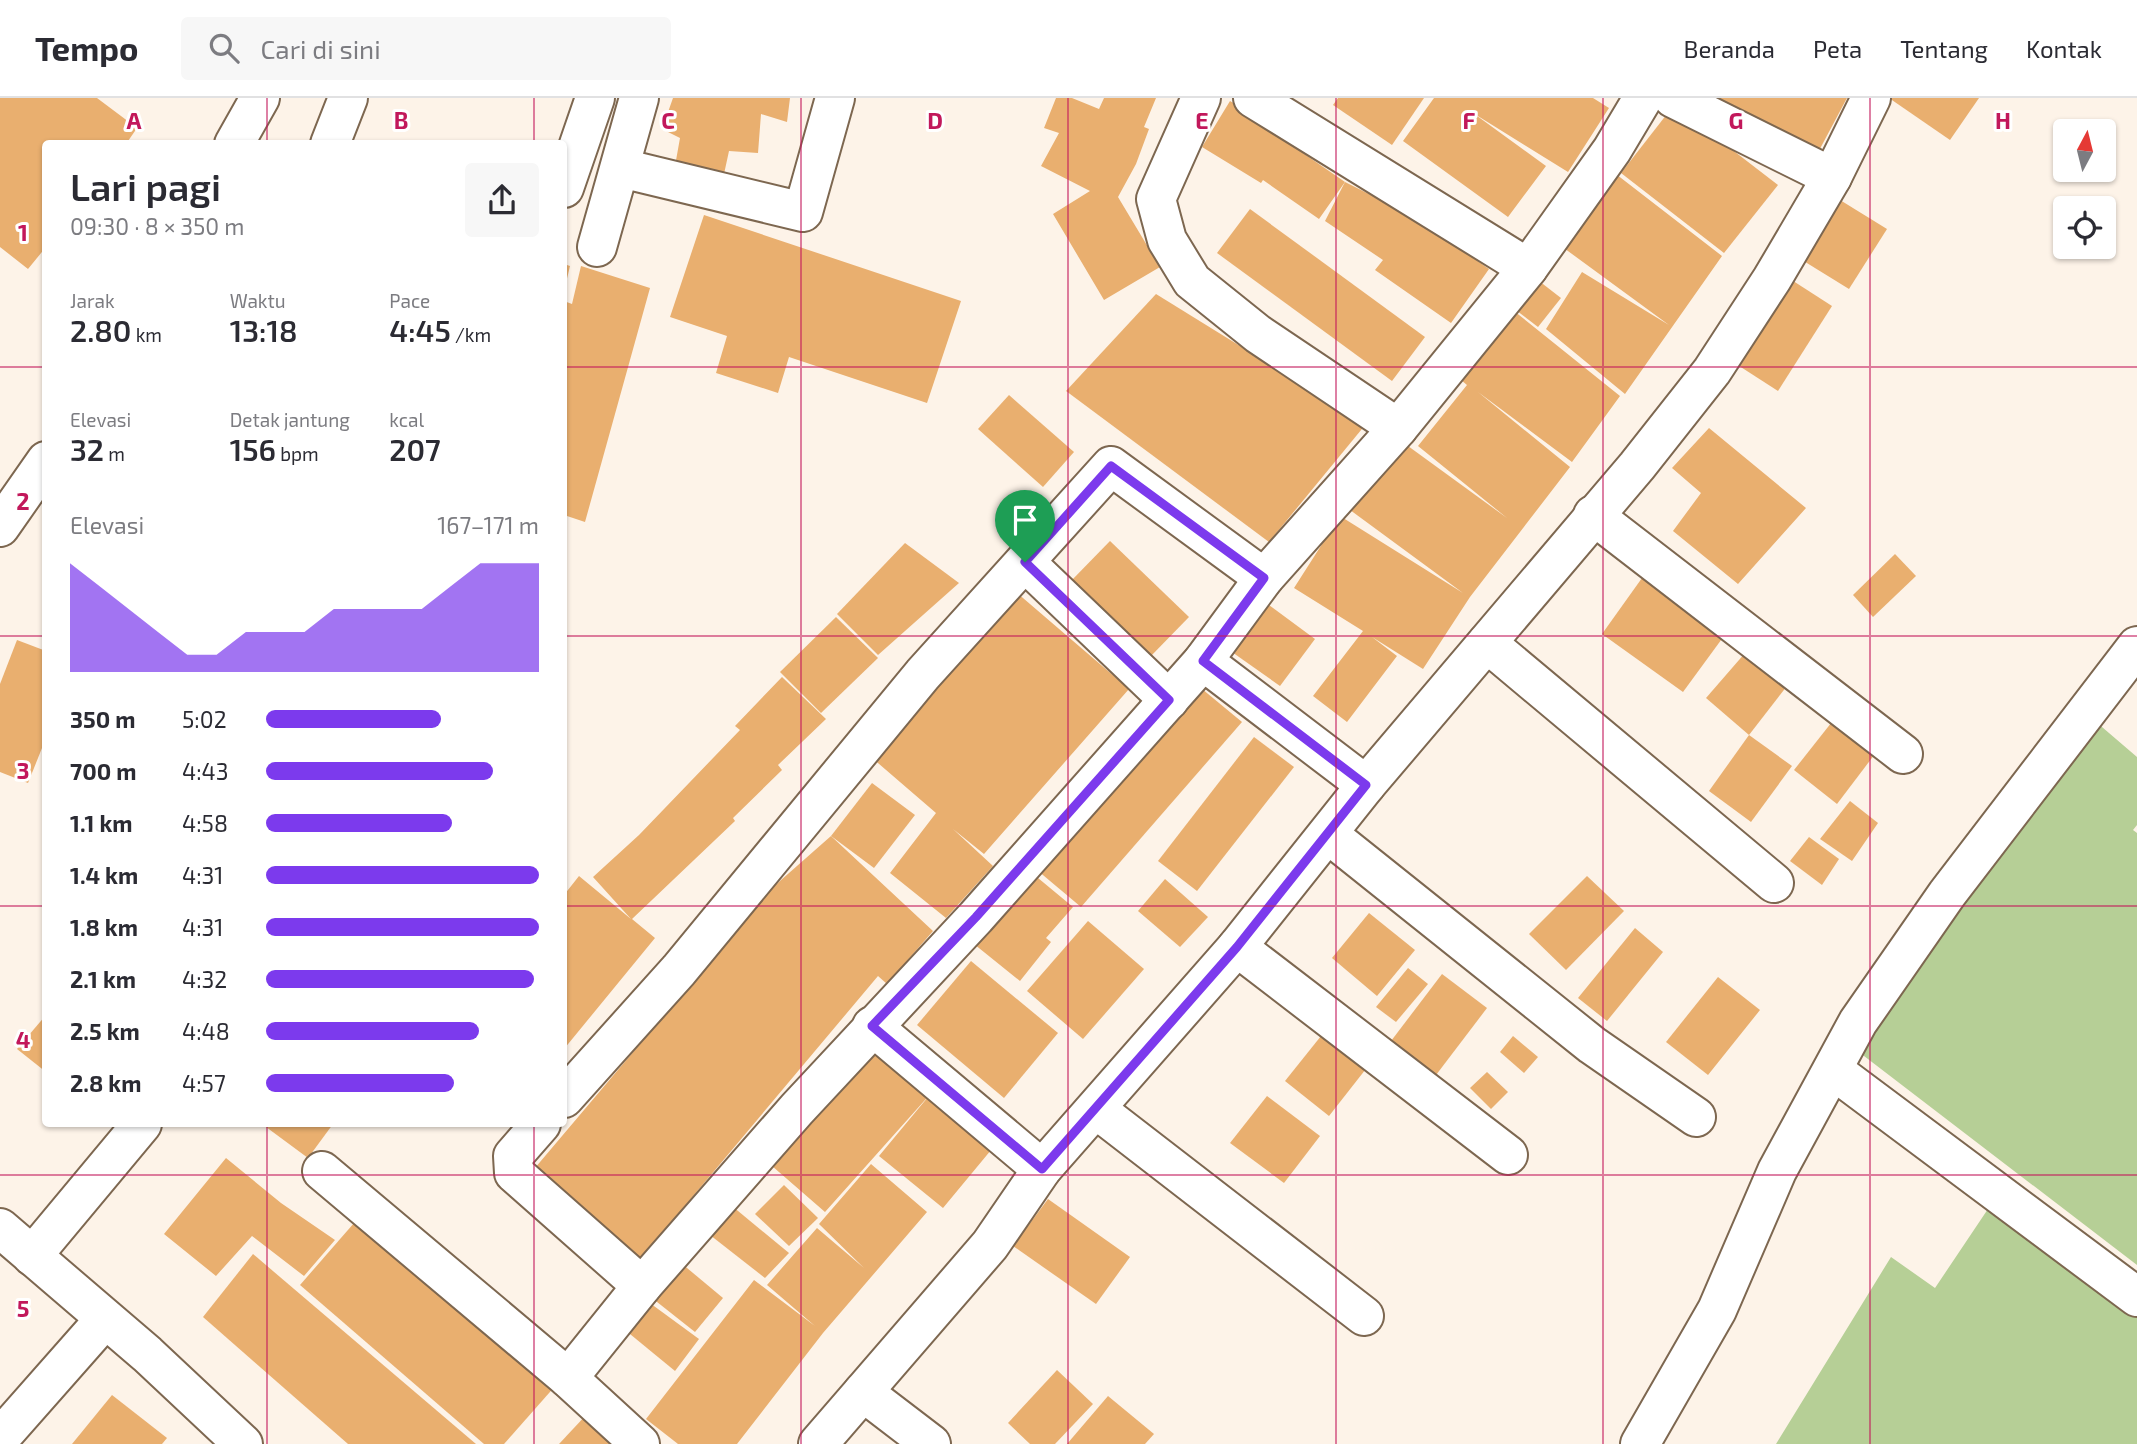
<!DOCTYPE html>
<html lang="id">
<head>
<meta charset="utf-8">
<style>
	:root { --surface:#fff; --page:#f7f7f7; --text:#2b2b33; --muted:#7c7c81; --line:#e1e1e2; --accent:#7c3aed }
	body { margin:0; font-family:"Exo 2",sans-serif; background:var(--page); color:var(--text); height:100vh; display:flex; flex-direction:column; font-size:26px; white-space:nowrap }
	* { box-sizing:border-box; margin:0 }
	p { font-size:23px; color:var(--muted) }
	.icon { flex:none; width:38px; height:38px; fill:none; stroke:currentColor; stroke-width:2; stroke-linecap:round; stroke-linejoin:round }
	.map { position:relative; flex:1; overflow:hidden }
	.side { position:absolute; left:42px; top:42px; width:525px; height:987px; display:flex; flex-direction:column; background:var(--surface); border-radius:7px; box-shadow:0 2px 5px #0004 }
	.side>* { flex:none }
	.needle { width:46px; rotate:7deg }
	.fabs { position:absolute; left:2053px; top:21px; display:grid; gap:14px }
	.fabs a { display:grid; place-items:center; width:63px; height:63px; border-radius:7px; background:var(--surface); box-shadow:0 2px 5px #0004; font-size:35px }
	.pin { position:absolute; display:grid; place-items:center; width:60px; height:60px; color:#fff; margin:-72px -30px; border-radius:50% 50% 50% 0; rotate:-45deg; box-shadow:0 0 7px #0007 }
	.pin .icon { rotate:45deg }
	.round { display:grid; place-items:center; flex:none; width:74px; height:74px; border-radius:7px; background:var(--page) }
	.head { display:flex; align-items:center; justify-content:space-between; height:119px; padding:0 28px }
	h1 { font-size:38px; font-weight:600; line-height:52px }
	.stats { display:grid; grid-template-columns:repeat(3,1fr); gap:10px; height:119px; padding:7px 28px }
	.stats div { display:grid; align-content:center }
	.stats b { font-size:30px; font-weight:600 }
	.stats small { font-size:19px; font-weight:400 }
	.stats p { font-size:19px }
	.chart { height:196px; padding:14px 28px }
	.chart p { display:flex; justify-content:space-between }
	.chart svg { width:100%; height:126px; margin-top:7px; fill:var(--accent); opacity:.7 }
	ul { padding:0 28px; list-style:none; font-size:23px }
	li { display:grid; grid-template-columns:112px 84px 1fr; align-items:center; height:52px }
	li i { height:18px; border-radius:9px; background:var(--accent) }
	header { display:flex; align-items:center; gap:42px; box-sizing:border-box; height:98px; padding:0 35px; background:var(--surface); border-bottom:2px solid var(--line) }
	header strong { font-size:33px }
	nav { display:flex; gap:38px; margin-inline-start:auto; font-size:24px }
	.search { width:490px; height:63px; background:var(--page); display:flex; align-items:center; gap:18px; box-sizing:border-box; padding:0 24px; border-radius:7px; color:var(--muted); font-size:26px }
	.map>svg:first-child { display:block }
</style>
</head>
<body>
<header>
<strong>Tempo</strong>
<div class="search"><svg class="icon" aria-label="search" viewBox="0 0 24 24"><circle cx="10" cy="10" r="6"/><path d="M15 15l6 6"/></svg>Cari di sini</div>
<nav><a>Beranda</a><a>Peta</a><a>Tentang</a><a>Kontak</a></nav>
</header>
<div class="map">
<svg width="2137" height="1346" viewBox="0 0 2137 1346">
	<rect width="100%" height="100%" fill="#fdf3e8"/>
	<g fill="#b6cf96">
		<path d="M2074 605 2137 659V727L2133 732 2137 735V1167L1851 948Z"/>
		<path d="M1992 1105 2137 1218V1346H1776L1891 1159 1935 1190Z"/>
	</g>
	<g fill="#e9af6f">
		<path d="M0 0H97L137 30 126 46H46V149L28 171 0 149Z"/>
		<path d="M673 0H790L787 24 761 16 758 55 729 53 724 76 675 68 680 40 662 31Z"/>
		<path d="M1056 0H1072L1099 11 1104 0H1156L1144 29 1149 31 1136 66 1118 99 1160 169 1104 202 1053 116 1090 93 1041 68 1059 35 1044 30Z"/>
		<path d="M1338 0H1424L1392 47 1333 7Z"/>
		<path d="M1434 0H1593L1609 10 1568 74 1473 15 1546 68 1508 119 1403 43Z"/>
		<path d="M1705 0H1847L1814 62Z"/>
		<path d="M1889 0H1979L1950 42Z"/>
		<path d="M1230 3 1290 39 1287 44 1345 84 1319 121 1263 82 1261 85 1202 49Z"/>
		<path d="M1674 7 1778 87 1724 155 1621 75Z"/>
		<path d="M1612 73 1722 158 1625 296 1546 231 1582 174 1669 227 1557 145Z"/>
		<path d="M1345 84 1413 118 1489 171 1451 225 1375 172 1383 162 1325 123Z"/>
		<path d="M1840 102 1887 131 1849 191 1802 162Z"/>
		<path d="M1250 111 1425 239 1392 283 1217 155Z"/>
		<path d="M704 117 961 203 927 305 789 259 778 295 716 275 727 238 670 219Z"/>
		<path d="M564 166 570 168 565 189H564Z"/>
		<path d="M581 168 650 190 585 424 564 417V203L572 206Z"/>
		<path d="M1530 176 1561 200 1538 229 1508 206Z"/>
		<path d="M1787 179 1832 208 1778 293 1733 264Z"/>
		<path d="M1156 196 1366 326 1269 444 1066 293Z"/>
		<path d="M1514 213 1620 298 1572 364 1478 294 1570 369 1470 499 1423 571 1372 539 1397 558 1347 624 1313 598 1363 533 1294 490 1340 418 1463 495 1346 409 1397 340 1507 420 1418 348 1467 287 1461 282Z"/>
		<path d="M1009 297 1074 354 1043 389 978 331Z"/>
		<path d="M1709 330 1806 410 1738 486 1673 433 1701 395 1672 370Z"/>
		<path d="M1110 443 1189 519 1150 559 1071 483Z"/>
		<path d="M905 445 959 485 878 557 837 516Z"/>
		<path d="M1895 456 1916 478 1873 519 1853 497Z"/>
		<path d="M1642 480 1724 538 1683 594 1602 536Z"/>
		<path d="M1009 488 1129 591 984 756 953 731 993 768 946 820 890 775 936 715 864 653Z"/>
		<path d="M1258 499 1315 541 1280 588 1222 547Z"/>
		<path d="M836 519 878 560 821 615 780 574Z"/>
		<path d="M17 542 46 553V640L28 685 0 674V586Z"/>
		<path d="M1752 547 1794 579 1749 637 1706 600Z"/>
		<path d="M782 579 826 621 778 667 782 672 733 720 735 723 632 821 655 840 564 951V797L579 778 631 821 593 779 639 737 740 632 735 628Z"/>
		<path d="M1196 586 1242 624 1081 809 1037 772Z"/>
		<path d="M1839 615 1881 648 1837 706 1794 672Z"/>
		<path d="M1749 637 1792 668 1751 724 1709 693Z"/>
		<path d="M1254 639 1294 669 1197 793 1158 763Z"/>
		<path d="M872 685 915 717 874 770 831 738Z"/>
		<path d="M1850 703 1878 725 1852 763 1820 741Z"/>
		<path d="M831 738 933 833 887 886 878 878 636 1166 529 1077 772 790Z"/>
		<path d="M1809 739 1839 761 1822 787 1790 763Z"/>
		<path d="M1032 775 1073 809 1046 840 1051 844 1020 883 969 842Z"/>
		<path d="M1587 778 1624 813 1566 872 1529 836Z"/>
		<path d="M1165 781 1208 819 1180 849 1138 813Z"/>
		<path d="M1369 815 1415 852 1377 898 1332 860Z"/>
		<path d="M1088 823 1144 871 1083 941 1027 893Z"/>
		<path d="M1635 830 1663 854 1607 923 1578 900Z"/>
		<path d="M971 863 1058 935 1004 1000 917 927Z"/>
		<path d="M1408 870 1428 886 1396 924 1376 909Z"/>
		<path d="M1442 876 1487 910 1433 981 1388 947Z"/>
		<path d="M1718 879 1760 912 1708 977 1666 944Z"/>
		<path d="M46 917V974L17 951Z"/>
		<path d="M1325 933 1369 967 1329 1018 1285 983Z"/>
		<path d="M874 937 1001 1040 943 1110 879 1058 933 993 825 1114 764 1061Z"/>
		<path d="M1513 938 1538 959 1524 975 1500 954Z"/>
		<path d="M1487 974 1508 994 1491 1011 1470 990Z"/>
		<path d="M1267 998 1320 1038 1284 1085 1230 1045Z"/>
		<path d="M262 1026H333L308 1060Z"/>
		<path d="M226 1060 281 1105 335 1142 304 1178 252 1138 216 1178 164 1136Z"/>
		<path d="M871 1066 927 1114 823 1235 737 1346H678L646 1321 754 1182 815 1228 767 1187 817 1130 864 1170 819 1126Z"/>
		<path d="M784 1087 818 1120 789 1148 755 1116Z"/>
		<path d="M1048 1101 1130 1159 1096 1206 1013 1148Z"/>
		<path d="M732 1108 789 1155 765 1180 710 1137Z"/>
		<path d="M361 1117 557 1286 504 1346H484L300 1187Z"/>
		<path d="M253 1156 476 1346H348L203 1219Z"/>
		<path d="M681 1165 723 1200 695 1234 652 1200Z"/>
		<path d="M643 1200 699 1241 675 1273 619 1227Z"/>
		<path d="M1057 1272 1093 1306 1055 1346H1030L1008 1325Z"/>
		<path d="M112 1297 167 1340 162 1346H72Z"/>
		<path d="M1108 1298 1154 1336 1145 1346H1067Z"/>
		<path d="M587 1316 618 1346H559Z"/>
	</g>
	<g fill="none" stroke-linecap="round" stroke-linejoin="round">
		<g stroke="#7d6750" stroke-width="42">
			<g id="minor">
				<path d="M1201 0 1156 101 1167 142 1192 183 1258 236 1398 330"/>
				<path d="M1253 0 1528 170"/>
				<path d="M1673 0 1832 79"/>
				<path d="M234 46 260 0"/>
				<path d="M330 46 348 0"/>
				<path d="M621 70 803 114 835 0"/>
				<path d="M564 90 595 0"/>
				<path d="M597 149 639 0"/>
				<path d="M1593 417 1903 656"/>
				<path d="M0 429 46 363"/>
				<path d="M1025 464 1169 602"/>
				<path d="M1487 545 1774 785"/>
				<path d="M1203 563 1366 687"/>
				<path d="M1328 736 1592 947 1696 1019"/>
				<path d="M1237 849 1508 1057"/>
				<path d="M872 928 1042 1071"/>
				<path d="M1833 972 2137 1199"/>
				<path d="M564 1000 679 872 923 576 1111 368 1264 480"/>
				<path d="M1096 1011 1364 1218"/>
				<path d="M541 1026 513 1058 514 1075 642 1188"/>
				<path d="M322 1073 568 1280"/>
				<path d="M0 1130 147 1256 243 1346"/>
				<path d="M32 1158 142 1026"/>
				<path d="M863 1294 931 1346"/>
				<path d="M0 1340 105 1221"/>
				<path d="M640 1346 568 1280 642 1188 797 1011 976 819 1203 563 1264 480 1398 330 1528 170 1612 52 1643 0"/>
				<path d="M818 1346 990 1147 1042 1071 1237 849 1366 687 1637 368 1712 273 1772 181 1832 79 1871 0"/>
				<path d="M1640 1346 1717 1212 1777 1073 1858 924 1947 796 2137 548"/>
			</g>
		</g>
		<use href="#minor" stroke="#fff" stroke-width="38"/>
	</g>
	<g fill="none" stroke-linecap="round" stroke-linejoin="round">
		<g stroke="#fff" stroke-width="14">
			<path id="route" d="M1111 368 1264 480 1203 563 1366 687 1237 849 1042 1071 872 928 976 819 1169 602 1025 464Z"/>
		</g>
		<use href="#route" stroke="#7c3aed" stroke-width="9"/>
	</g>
	<path fill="none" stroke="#c2185b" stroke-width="2" stroke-opacity="0.55" d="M267 0V46M534 0V46M801 0V1346M1068 0V1346M1336 0V1346M1603 0V1346M1870 0V1346M0 269H46M564 269H2137M0 538H46M564 538H2137M0 808H46M564 808H2137M267 1026V1346M534 1026V1346M0 1077H2137"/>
	<g font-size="23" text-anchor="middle" font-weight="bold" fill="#c2185b" stroke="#fff" stroke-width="6" stroke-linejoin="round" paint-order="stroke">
		<text x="134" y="31">A</text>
		<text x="401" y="31">B</text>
		<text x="668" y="31">C</text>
		<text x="935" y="31">D</text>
		<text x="1202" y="31">E</text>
		<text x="1469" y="31">F</text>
		<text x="1736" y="31">G</text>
		<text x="2003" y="31">H</text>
		<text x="23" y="143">1</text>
		<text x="23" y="412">2</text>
		<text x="23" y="681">3</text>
		<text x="23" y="950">4</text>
		<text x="23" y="1219">5</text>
	</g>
</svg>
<div class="fabs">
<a><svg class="needle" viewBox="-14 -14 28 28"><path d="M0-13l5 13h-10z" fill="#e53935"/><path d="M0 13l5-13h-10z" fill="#7c7c81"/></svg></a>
<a><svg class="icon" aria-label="locate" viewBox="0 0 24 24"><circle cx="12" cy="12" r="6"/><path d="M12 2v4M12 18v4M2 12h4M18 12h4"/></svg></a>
</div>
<div class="pin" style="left:1025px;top:464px;background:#1e9e55"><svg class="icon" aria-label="arrive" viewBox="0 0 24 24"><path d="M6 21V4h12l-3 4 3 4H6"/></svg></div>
<section class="side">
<div class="head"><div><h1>Lari pagi</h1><p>09:30 · 8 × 350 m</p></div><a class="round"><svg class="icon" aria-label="share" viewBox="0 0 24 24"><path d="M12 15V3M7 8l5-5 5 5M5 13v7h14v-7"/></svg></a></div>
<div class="stats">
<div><p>Jarak</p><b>2.80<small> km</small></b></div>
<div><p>Waktu</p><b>13:18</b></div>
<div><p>Pace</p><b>4:45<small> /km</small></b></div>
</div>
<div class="stats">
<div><p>Elevasi</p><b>32<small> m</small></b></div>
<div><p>Detak jantung</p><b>156<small> bpm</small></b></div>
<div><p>kcal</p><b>207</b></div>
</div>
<div class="chart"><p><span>Elevasi</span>167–171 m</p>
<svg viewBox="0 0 160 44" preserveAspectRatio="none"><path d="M0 44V6L10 14L20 22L30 30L40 38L50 38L60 30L70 30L80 30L90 22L100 22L110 22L120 22L130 14L140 6L150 6L160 6V44z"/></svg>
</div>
<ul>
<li><b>350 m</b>5:02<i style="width:64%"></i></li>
<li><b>700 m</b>4:43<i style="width:83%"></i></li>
<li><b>1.1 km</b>4:58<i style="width:68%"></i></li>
<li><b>1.4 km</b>4:31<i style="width:100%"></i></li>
<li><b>1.8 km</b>4:31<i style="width:100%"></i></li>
<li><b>2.1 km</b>4:32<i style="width:98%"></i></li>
<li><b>2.5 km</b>4:48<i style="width:78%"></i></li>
<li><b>2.8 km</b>4:57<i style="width:69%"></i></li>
</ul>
</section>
</div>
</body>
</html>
